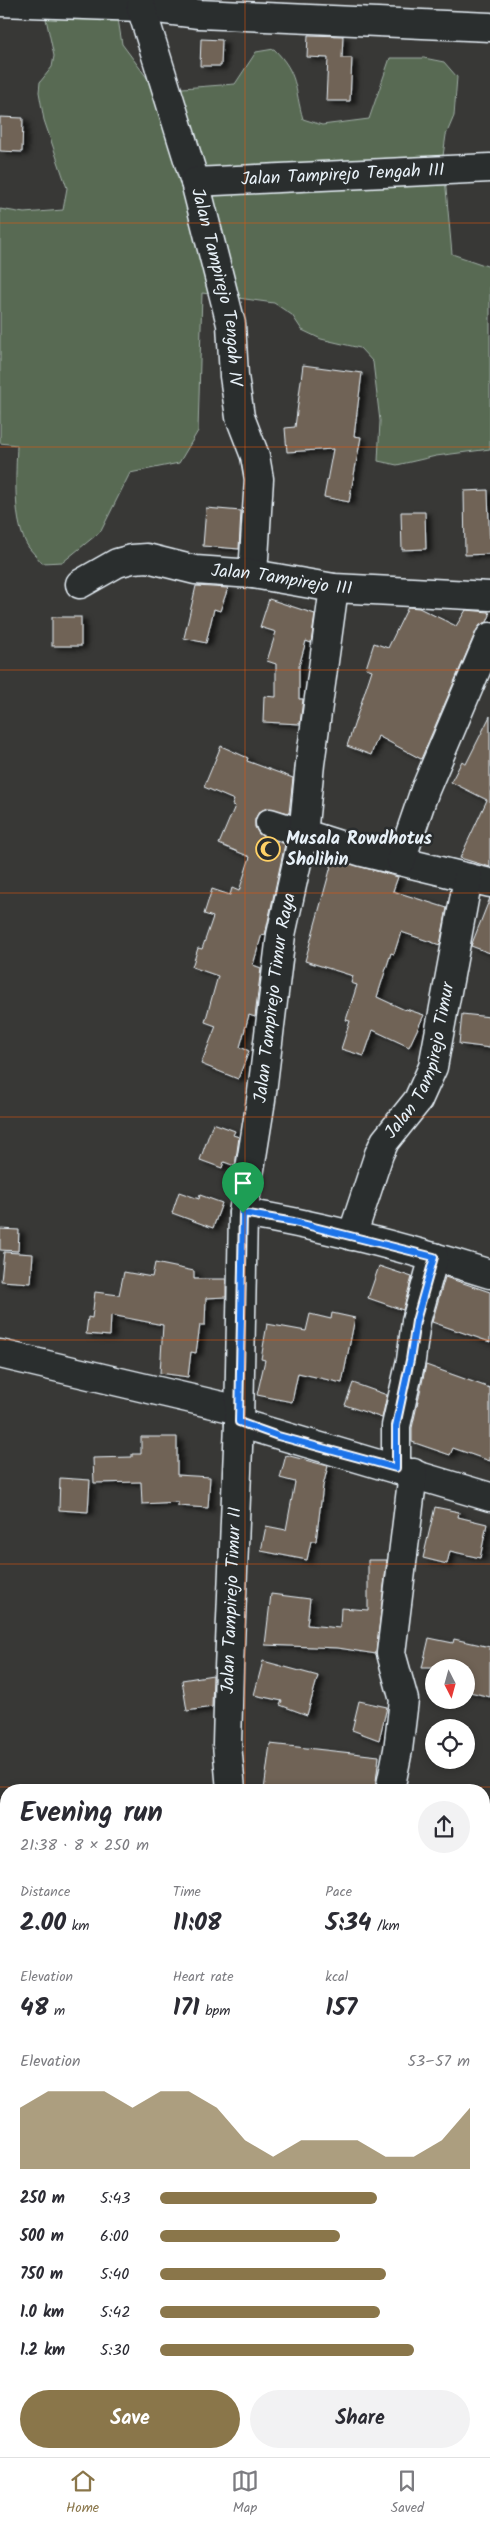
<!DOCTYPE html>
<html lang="en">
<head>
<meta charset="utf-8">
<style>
	:root { --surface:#fff; --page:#f2f2f3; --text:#2b2b33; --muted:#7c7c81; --line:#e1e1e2; --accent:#8a764a }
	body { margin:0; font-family:Kalam,sans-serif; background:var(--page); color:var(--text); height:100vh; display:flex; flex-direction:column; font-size:19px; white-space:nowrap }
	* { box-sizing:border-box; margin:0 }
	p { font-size:16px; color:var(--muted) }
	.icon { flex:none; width:28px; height:28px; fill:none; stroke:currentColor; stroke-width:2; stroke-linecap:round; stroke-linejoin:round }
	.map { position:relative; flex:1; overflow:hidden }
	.details { position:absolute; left:0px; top:1784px; width:490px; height:674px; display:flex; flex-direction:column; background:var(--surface); border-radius:20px 20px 0 0; box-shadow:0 2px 8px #0003 }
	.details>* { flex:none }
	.needle { width:32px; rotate:174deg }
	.buttons { position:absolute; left:425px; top:1659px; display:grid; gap:10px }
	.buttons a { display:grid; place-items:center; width:50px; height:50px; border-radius:50%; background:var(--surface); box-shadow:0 2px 8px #0003; font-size:25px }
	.pin { position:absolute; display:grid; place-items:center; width:42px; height:42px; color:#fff; margin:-51px -21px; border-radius:50% 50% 50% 0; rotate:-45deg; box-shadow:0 0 5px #0007 }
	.pin .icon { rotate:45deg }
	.round { display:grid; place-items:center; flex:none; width:52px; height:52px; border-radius:26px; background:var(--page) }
	.head { display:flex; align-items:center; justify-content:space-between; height:85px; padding:0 20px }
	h1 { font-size:28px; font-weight:600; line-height:38px }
	.stats { display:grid; grid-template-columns:repeat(3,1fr); gap:8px; height:85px; padding:5px 20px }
	.stats div { display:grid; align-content:center }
	.stats b { font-size:25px; font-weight:600 }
	.stats small { font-size:14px; font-weight:400 }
	.stats p { font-size:14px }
	.chart { height:140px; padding:10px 20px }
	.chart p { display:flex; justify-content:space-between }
	.chart svg { width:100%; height:90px; margin-top:5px; fill:var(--accent); opacity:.7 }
	.primary-button { display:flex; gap:10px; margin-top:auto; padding:10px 20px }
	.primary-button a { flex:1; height:58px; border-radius:30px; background:var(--accent); color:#fff; font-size:20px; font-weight:600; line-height:58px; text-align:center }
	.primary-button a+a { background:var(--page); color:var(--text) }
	ul { padding:0 20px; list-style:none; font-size:16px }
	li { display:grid; grid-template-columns:80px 60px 1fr; align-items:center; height:38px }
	li i { height:12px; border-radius:6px; background:var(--accent) }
	.tab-bar { display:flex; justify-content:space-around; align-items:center; height:70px; border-top:1px solid var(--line); background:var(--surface); font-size:14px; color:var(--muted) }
	.tab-bar a { display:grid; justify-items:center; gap:2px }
	.tab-bar .selected { color:var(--accent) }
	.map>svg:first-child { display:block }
</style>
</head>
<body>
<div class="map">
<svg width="490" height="2457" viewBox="0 0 490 2457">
	<defs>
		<filter id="shadow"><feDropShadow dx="5.5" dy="3" stdDeviation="2.5" flood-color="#0009"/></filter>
	</defs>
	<rect width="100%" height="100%" fill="#383836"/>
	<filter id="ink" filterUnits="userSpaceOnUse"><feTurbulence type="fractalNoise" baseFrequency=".02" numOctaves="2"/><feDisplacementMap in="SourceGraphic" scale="10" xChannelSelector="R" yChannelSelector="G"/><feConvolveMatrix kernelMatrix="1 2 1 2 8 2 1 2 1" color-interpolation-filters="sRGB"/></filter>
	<g filter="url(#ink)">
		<g fill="#586a53" stroke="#a0aea6">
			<path d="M115 0 122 44 156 90 235 84 256 52 274 49C299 74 294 88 303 119L322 125 369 119 390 58H424L444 62 457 77 454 116 446 135 443 156 452 254 490 267V449L436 456 397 465 378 461 380 421 373 362 360 348 321 339 302 330 292 315 274 303 202 293 198 431 179 463 130 473 101 531 63 562 42 563C38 558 33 553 29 548 12 524 16 473 17 445L0 443V209L24 213 63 210 67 188 44 120 39 92 40 82 52 67 54 56 45 14Z"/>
			<path d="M44 2451H162L169 2457H46Z"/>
		</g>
		<g fill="#706356" stroke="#e8f1f8" filter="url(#shadow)">
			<path d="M308 35 343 36 342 58H352L350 101H326L328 58 307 57Z"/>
			<path d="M201 39 222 40 221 66H200Z"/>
			<path d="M0 117 23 118 22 152 0 151Z"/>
			<path d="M303 365 362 373 354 436 361 437 349 502 324 497 333 449 287 452 285 428 295 427Z"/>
			<path d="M488 490 490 554 465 555 464 491Z"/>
			<path d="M206 508 241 511 239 549 203 546Z"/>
			<path d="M401 512H425L426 549 402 550Z"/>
			<path d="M196 586 228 588 220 611 214 609 206 643 184 638Z"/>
			<path d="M269 599 315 614 311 643 306 641 299 666V699H303L300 724 263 722 264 696 276 697V664L267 661 276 632 260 627Z"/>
			<path d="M408 607 419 608 456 626 466 610 489 612 490 615 487 622 480 625 476 631 421 759 378 736 371 755 347 746 372 670 366 668 374 643 388 648Z"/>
			<rect x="52" y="617" width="29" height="29"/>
			<path d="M490 716V867L460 858 487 800 451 782 462 761 466 764Z"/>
			<path d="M221 746 248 758 247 761 293 778 289 813 267 808 259 812 255 819V827L259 834 285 844 265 935 262 934 253 965 261 968 255 1017 249 1015 240 1047 249 1051 238 1079 201 1064 216 1026 205 1022 218 976 192 967 198 948 202 949 213 917 204 914 212 889 230 895 232 888 239 891 250 857 219 844 235 806 232 805 234 800 204 787Z"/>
			<path d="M333 859 398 877 393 891 447 908 440 945 401 932 394 954 391 953 377 997 405 1010 406 1009 424 1015 409 1047 373 1030 364 1056 341 1049 350 1021 346 1020 357 985 351 983 353 976 305 961Z"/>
			<path d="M490 898V953L471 946Z"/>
			<path d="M462 1014 490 1017V1048L459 1044Z"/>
			<path d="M213 1123 235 1131 233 1135 239 1137 235 1166 224 1162 222 1168 200 1160Z"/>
			<path d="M179 1192 199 1199 200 1195 222 1203 213 1228 172 1213Z"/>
			<path d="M0 1229 19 1230 18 1251 0 1250Z"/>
			<path d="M4 1252 33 1254 31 1283 1 1281Z"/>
			<path d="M155 1263 194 1271V1279H226V1297L206 1298 205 1325H200L196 1353 191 1352 188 1377 160 1373 163 1325 111 1315 110 1336 86 1334 88 1317 92 1318 95 1292 119 1295 124 1272 152 1277Z"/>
			<path d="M379 1266 412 1277 403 1310 368 1298Z"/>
			<path d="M445 1277 490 1292V1342L432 1322Z"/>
			<path d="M332 1313 355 1318 342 1383 298 1373 292 1402 257 1395 265 1360 261 1359 267 1324 306 1331 310 1314 331 1319Z"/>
			<path d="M426 1365 490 1388V1461L453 1448 450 1455 412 1442V1428Z"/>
			<path d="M353 1383 387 1395 382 1418 345 1405Z"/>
			<path d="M141 1437H177V1475L210 1477 208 1508 178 1506V1502L142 1504 141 1482 94 1483 93 1458 132 1457V1454H141Z"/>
			<path d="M286 1455 328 1466 323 1486 316 1541H311L307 1560 261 1551 266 1526 286 1530 295 1482 280 1478Z"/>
			<path d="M60 1478 90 1480 88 1512 59 1510Z"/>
			<path d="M435 1507 459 1512 458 1517 487 1524 480 1558 450 1551 447 1564 423 1558Z"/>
			<path d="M368 1560H387L376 1654 338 1648 265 1645 271 1594 310 1599 307 1625 340 1628 341 1608 368 1610Z"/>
			<path d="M429 1638 453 1643 454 1639 490 1647V1697L466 1691V1668H422Z"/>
			<path d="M263 1661 318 1676 307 1715 280 1705 282 1701 254 1695Z"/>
			<path d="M213 1675 212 1707 187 1711 182 1680Z"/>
			<path d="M359 1701 387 1707 379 1740 352 1730Z"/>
			<path d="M270 1744 379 1756 375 1790H264Z"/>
		</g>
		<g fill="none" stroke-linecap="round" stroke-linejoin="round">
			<g stroke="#e8f1f8" stroke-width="31">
				<g id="minor">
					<path d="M0 2 141 7 199 14 490 27"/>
					<path id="s1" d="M141 7 195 182 231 324 234 376 240 417 255 456 259 479 253 574"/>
					<path id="s2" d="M195 182 490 168"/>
					<path id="s3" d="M80 584 117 563 132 559 147 558 195 570 253 574 334 588 490 596"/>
					<path d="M270 823 362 852 490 883"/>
					<path d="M401 860 425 790 490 637"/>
					<path d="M243 1213C326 1226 409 1249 490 1274"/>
					<path id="s4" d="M352 1236 379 1154 385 1141 418 1100 433 1067 468 878"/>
					<path d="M0 1354 239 1410"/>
					<path d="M239 1423 490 1497"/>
					<path d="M396 1468V1426L411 1360 416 1321 434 1257"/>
					<path id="s5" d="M231 1790 227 1744 229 1668 239 1423 243 1213 261 1100 281 935 303 835 310 764 334 588"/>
					<path d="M390 1790 398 1750 404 1700 391 1653 413 1473"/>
					<path d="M484 1901 490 1903"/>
					<path d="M484 2124 490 2127"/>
					<path d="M484 2167 490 2155"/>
					<path d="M484 2274 490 2275"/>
					<path d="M0 2340 6 2343"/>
					<path d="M27 2451 29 2457"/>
					<path d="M185 2451 187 2457"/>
				</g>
			</g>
			<use href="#minor" stroke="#2a2d2e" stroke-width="28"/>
		</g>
	</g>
	<g fill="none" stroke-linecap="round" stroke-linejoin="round" filter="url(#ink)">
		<g stroke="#fff" stroke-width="10">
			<path id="route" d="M243 1213 294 1222 434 1257 416 1321 410 1360 396 1426V1468L278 1436 239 1422Z"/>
		</g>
		<use href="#route" stroke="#1a73e8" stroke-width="6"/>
	</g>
	<path fill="none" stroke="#e8590c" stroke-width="1" stroke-opacity="0.55" d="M245 0V1790M0 223H490M0 447H490M0 670H490M0 893H490M0 1117H490M0 1340H490M0 1564H490M0 1787H490M0 2010H6M484 2010H490M0 2234H6M484 2234H490M245 2451V2457"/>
	<defs>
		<g id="mosque-ring" transform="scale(1.25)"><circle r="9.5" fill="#2a2d2e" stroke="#ffd166" stroke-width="1.5"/><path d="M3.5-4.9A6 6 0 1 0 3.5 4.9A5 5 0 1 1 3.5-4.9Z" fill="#ffd166"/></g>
	</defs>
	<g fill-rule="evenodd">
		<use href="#mosque-ring" x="268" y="849"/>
	</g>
	<g text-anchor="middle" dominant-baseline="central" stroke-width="5" stroke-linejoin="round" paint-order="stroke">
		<g font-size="18" fill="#e8f1f8" stroke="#2a2d2e">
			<text stroke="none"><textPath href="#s2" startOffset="148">Jalan Tampirejo Tengah III</textPath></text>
			<text stroke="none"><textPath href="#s1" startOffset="291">Jalan Tampirejo Tengah IV</textPath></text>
			<text stroke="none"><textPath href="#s3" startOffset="210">Jalan Tampirejo III</textPath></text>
			<text stroke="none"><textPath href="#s5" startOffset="795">Jalan Tampirejo Timur Raya</textPath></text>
			<text stroke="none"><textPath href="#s4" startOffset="191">Jalan Tampirejo Timur</textPath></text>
			<text stroke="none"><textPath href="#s5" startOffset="190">Jalan Tampirejo Timur II</textPath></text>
		</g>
		<g font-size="18" font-weight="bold" fill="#e8f1f8" stroke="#2a2d2e" text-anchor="start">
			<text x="286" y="839">Musala Rowdhotus<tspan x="286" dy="21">Sholihin</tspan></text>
		</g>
	</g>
</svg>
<div class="buttons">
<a><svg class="needle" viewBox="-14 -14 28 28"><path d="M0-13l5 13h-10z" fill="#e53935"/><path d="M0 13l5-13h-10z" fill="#7c7c81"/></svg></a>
<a><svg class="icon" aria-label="locate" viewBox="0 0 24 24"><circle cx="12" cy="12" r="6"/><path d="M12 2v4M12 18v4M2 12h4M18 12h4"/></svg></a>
</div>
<div class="pin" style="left:243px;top:1213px;background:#1e9e55"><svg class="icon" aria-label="arrive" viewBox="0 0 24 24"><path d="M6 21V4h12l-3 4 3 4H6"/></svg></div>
<section class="details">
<div class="head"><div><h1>Evening run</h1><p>21:38 · 8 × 250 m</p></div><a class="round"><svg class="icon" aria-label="share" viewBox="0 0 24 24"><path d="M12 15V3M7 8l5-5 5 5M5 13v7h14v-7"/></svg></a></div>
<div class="stats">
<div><p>Distance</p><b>2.00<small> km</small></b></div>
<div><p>Time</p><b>11:08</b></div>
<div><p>Pace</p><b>5:34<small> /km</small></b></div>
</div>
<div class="stats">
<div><p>Elevation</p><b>48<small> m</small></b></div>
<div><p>Heart rate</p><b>171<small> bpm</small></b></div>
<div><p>kcal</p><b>157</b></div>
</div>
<div class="chart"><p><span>Elevation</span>53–57 m</p>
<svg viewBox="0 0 160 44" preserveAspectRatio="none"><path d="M0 44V14L10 6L20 6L30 6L40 14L50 6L60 6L70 14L80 30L90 38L100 30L110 30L120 30L130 38L140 38L150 30L160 14V44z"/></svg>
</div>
<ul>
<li><b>250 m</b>5:43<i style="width:70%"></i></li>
<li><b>500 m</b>6:00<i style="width:58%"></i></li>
<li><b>750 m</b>5:40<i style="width:73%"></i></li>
<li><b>1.0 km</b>5:42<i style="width:71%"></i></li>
<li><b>1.2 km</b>5:30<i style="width:82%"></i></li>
</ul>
<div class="primary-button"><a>Save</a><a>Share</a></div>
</section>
</div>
<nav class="tab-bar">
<a class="selected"><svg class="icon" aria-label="home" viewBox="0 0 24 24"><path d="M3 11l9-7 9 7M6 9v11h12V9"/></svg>Home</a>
<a><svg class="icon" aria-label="map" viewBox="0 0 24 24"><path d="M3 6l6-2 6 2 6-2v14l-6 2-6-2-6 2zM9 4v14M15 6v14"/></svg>Map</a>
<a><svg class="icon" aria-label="saved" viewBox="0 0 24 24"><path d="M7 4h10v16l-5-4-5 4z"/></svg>Saved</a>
</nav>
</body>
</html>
